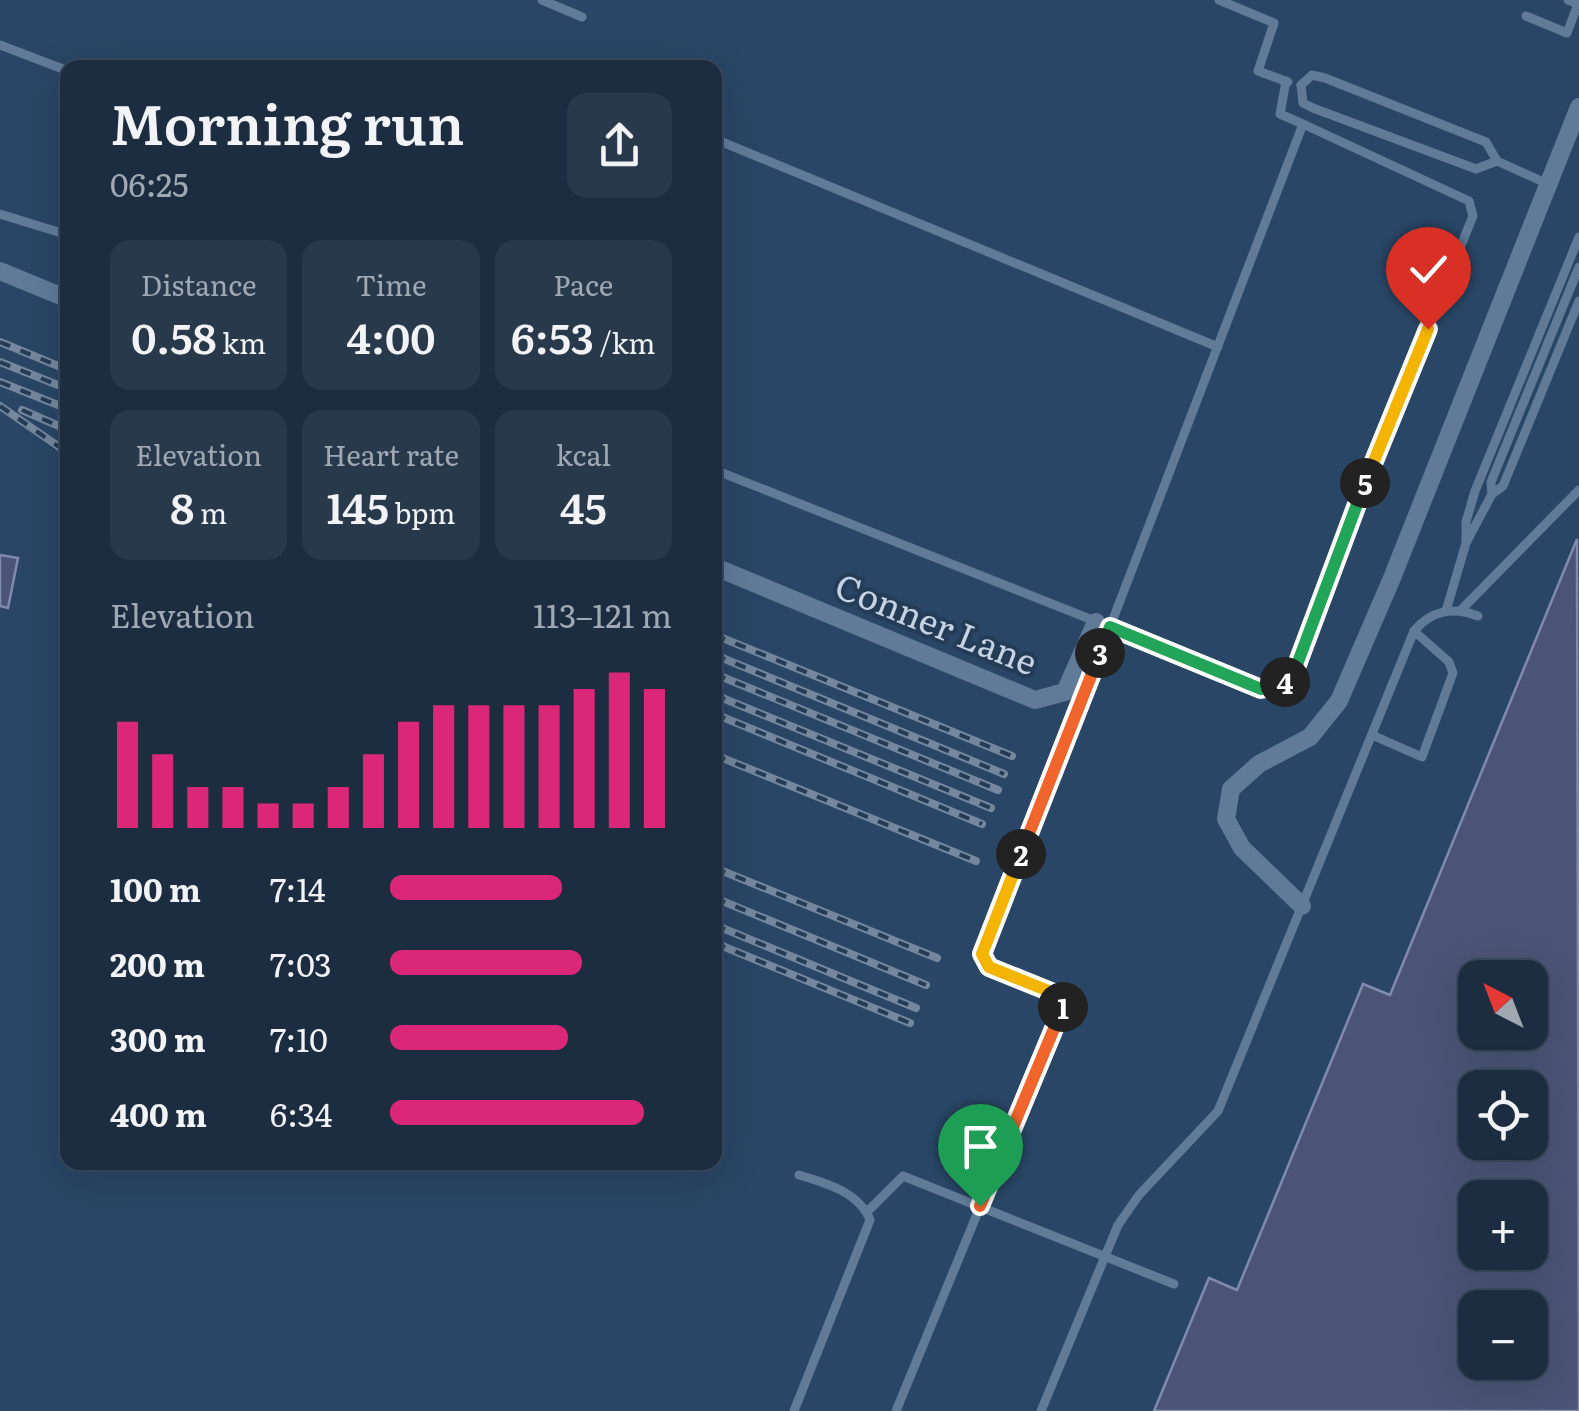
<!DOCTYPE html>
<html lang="en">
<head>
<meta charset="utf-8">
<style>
	:root { --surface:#1c2d41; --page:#29394c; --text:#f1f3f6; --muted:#a0a8b1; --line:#3a495a; --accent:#db2777 }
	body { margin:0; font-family:Literata,serif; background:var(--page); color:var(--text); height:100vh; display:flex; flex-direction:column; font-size:38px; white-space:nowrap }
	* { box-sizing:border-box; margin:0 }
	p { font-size:32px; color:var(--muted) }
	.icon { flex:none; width:55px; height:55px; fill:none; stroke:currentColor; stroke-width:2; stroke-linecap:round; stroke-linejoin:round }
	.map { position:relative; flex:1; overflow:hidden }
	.details { position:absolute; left:60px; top:60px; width:662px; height:1110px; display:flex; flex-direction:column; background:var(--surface); border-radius:20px; box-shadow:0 10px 40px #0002,0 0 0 2px var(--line) }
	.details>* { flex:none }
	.needle { width:65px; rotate:318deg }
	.fabs { position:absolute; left:1458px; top:960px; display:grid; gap:20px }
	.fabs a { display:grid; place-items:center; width:90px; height:90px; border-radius:20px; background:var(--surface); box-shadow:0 10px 40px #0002,0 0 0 2px var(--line); font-size:50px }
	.pin { position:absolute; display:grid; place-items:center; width:85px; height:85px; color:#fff; margin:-102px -42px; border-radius:50% 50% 50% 0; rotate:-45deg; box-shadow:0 0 10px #0007 }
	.pin .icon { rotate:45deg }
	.km { position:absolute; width:50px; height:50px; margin:-25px; border-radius:50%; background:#222; color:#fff; font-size:28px; line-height:50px; text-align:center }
	.round { display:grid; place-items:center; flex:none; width:105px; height:105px; border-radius:20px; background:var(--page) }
	.head { display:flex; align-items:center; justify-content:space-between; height:170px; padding:0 50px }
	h1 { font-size:55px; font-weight:600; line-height:75px }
	.figures { display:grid; grid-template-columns:repeat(3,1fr); gap:15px; height:170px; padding:10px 50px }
	.figures div { display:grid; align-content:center; border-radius:20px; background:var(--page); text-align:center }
	.figures b { font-size:42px; font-weight:600 }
	.figures small { font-size:28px; font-weight:400 }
	.figures p { font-size:28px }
	.chart { height:280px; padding:20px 50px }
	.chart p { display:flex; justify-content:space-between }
	.chart svg { width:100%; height:180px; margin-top:10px; stroke:var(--accent); stroke-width:6 }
	ul { padding:0 50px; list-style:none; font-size:32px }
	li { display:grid; grid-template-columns:160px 120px 1fr; align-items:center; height:75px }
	li i { height:25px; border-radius:12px; background:var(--accent) }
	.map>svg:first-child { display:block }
</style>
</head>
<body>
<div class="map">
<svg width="1579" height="1411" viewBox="0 0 1579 1411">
	<rect width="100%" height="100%" fill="#253c57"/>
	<path fill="#294666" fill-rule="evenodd" d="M0 0H1579V1411H0ZM68 68H715V1162H68ZM1475 978H1530V1032H1475ZM1475 1088H1530V1142H1475ZM1475 1198H1530V1252H1475ZM1475 1308H1530V1362H1475Z"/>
	<g fill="#4b5476" stroke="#808aaf" stroke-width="2.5" fill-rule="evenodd">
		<path d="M1577 539 1579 1411H1154L1209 1278 1237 1290 1363 984 1390 995ZM1475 978H1530V1032H1475ZM1475 1088H1530V1142H1475ZM1475 1198H1530V1252H1475ZM1475 1308H1530V1362H1475Z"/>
		<path d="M0 555 18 558 8 608 0 606Z"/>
	</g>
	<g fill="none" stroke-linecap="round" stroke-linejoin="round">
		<g stroke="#607a98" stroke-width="9">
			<path d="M542 0 582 17"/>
			<path d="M1219 0 1274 23 1258 71 1288 82"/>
			<path d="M1526 16 1567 33 1578 4 1568 0"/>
			<path d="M0 45 68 71"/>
			<path d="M1286 81 1280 114 1303 124 1469 201 1473 216 1332 564 1291 678 1279 686 1261 689 1110 627 1303 124"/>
			<path d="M1301 85 1312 75 1325 78 1486 142 1497 161 1548 184"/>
			<path d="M1301 85 1303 103 1313 108 1476 169 1497 161"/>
			<path d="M715 139 1218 347"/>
			<path d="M0 214 68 235"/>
			<path d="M715 470 1110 627 982 950 989 967 1066 998 896 1411"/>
			<path d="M1492 494 1503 486 1579 301"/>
			<path d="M1466 542V522L1475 491 1579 237"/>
			<path d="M1446 611 1466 543 1492 494 1491 482 1579 267"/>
			<path d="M1460 611 1579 490"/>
			<path d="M1372 735 1422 757 1453 673 1449 662 1414 631"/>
			<path d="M867 1212 903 1176 1174 1284"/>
			<path d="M794 1411 870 1220C859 1192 826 1183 799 1175"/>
			<path d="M1041 1411 1118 1225 1139 1195 1218 1111 1414 631C1431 611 1453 606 1478 616"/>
		</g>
		<g stroke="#607a98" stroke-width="18">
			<path d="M0 271 68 299"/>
			<path d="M715 567 1035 700 1065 692 1096 622"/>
			<path d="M1302 906 1242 848 1226 819 1231 789 1259 764 1310 737 1339 701 1392 578 1579 107"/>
		</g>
		<g stroke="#74879d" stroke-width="8">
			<g id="rail">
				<path d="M0 342 68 370"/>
				<path d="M0 362 68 389"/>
				<path d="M0 382 68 409"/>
				<path d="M0 406 68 453"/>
				<path d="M22 410 68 430"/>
				<path d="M715 635 1012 756"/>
				<path d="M715 655 1004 774"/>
				<path d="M715 674 998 790"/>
				<path d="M715 695 991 808"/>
				<path d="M715 714 982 824"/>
				<path d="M715 755 976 861"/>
				<path d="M715 868 937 958"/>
				<path d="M715 898 926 985"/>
				<path d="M715 925 916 1008"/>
				<path d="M715 943 910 1023"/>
			</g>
		</g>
		<use href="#rail" stroke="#253c57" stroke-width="4" stroke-dasharray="11" stroke-linecap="butt"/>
	</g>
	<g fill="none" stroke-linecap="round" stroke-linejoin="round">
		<g stroke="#fff" stroke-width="20">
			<path id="split-1" d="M980 1206 1063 1007"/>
		</g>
		<g stroke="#fff" stroke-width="20">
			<path id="split-2" d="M1021 854 982 954 989 967 1066 998 1063 1007"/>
		</g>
		<g stroke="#fff" stroke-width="20">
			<path id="split-3" d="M1021 854 1100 653"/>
		</g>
		<g stroke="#fff" stroke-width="20">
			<path id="split-4" d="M1100 653 1110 627 1261 689 1285 682"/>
		</g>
		<g stroke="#fff" stroke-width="20">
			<path id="split-5" d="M1285 682 1292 678 1365 483"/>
		</g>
		<g stroke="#fff" stroke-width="20">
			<path id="split-6" d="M1365 483 1428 329"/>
		</g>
		<use href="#split-1" stroke="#f0652b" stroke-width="12"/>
		<use href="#split-2" stroke="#f5b400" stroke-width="12"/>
		<use href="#split-3" stroke="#f0652b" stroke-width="12"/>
		<use href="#split-4" stroke="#22a559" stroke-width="12"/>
		<use href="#split-5" stroke="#22a559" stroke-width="12"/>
		<use href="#split-6" stroke="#f5b400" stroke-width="12"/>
	</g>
	<g text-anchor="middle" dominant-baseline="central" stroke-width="8" stroke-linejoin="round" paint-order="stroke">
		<g font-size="35" fill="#c5d3e4" stroke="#253c57">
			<text transform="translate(937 622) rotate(22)">Conner Lane</text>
		</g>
	</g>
</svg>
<div class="fabs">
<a><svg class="needle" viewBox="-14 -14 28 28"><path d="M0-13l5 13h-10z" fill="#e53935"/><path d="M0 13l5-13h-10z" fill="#a0a8b1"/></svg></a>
<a><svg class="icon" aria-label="locate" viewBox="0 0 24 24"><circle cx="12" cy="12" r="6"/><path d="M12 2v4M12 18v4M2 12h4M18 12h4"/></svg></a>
<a>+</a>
<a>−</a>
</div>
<div class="pin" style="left:980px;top:1206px;background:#1e9e55"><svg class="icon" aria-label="arrive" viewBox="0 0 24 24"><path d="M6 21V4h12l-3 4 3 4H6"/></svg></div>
<div class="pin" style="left:1428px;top:329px;background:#d93025"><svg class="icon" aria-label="check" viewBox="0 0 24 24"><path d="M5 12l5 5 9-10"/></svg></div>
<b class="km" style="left:1063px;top:1007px">1</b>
<b class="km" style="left:1021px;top:854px">2</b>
<b class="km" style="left:1100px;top:653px">3</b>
<b class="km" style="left:1285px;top:682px">4</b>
<b class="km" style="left:1365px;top:483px">5</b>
<section class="details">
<div class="head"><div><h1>Morning run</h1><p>06:25</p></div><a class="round"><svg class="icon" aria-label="share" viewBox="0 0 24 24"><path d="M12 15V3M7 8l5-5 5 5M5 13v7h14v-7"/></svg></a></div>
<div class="figures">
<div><p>Distance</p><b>0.58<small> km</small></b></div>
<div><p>Time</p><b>4:00</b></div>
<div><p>Pace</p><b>6:53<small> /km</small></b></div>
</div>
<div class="figures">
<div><p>Elevation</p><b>8<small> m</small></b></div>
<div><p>Heart rate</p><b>145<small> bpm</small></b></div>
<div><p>kcal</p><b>45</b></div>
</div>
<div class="chart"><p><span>Elevation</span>113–121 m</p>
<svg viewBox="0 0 160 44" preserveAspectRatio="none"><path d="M5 44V18M15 44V26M25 44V34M35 44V34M45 44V38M55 44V38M65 44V34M75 44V26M85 44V18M95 44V14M105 44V14M115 44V14M125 44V14M135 44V10M145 44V6M155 44V10"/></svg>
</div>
<ul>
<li><b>100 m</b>7:14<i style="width:61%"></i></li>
<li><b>200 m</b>7:03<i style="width:68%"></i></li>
<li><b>300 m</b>7:10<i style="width:63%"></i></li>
<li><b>400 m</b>6:34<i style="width:90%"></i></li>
</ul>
</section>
</div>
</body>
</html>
